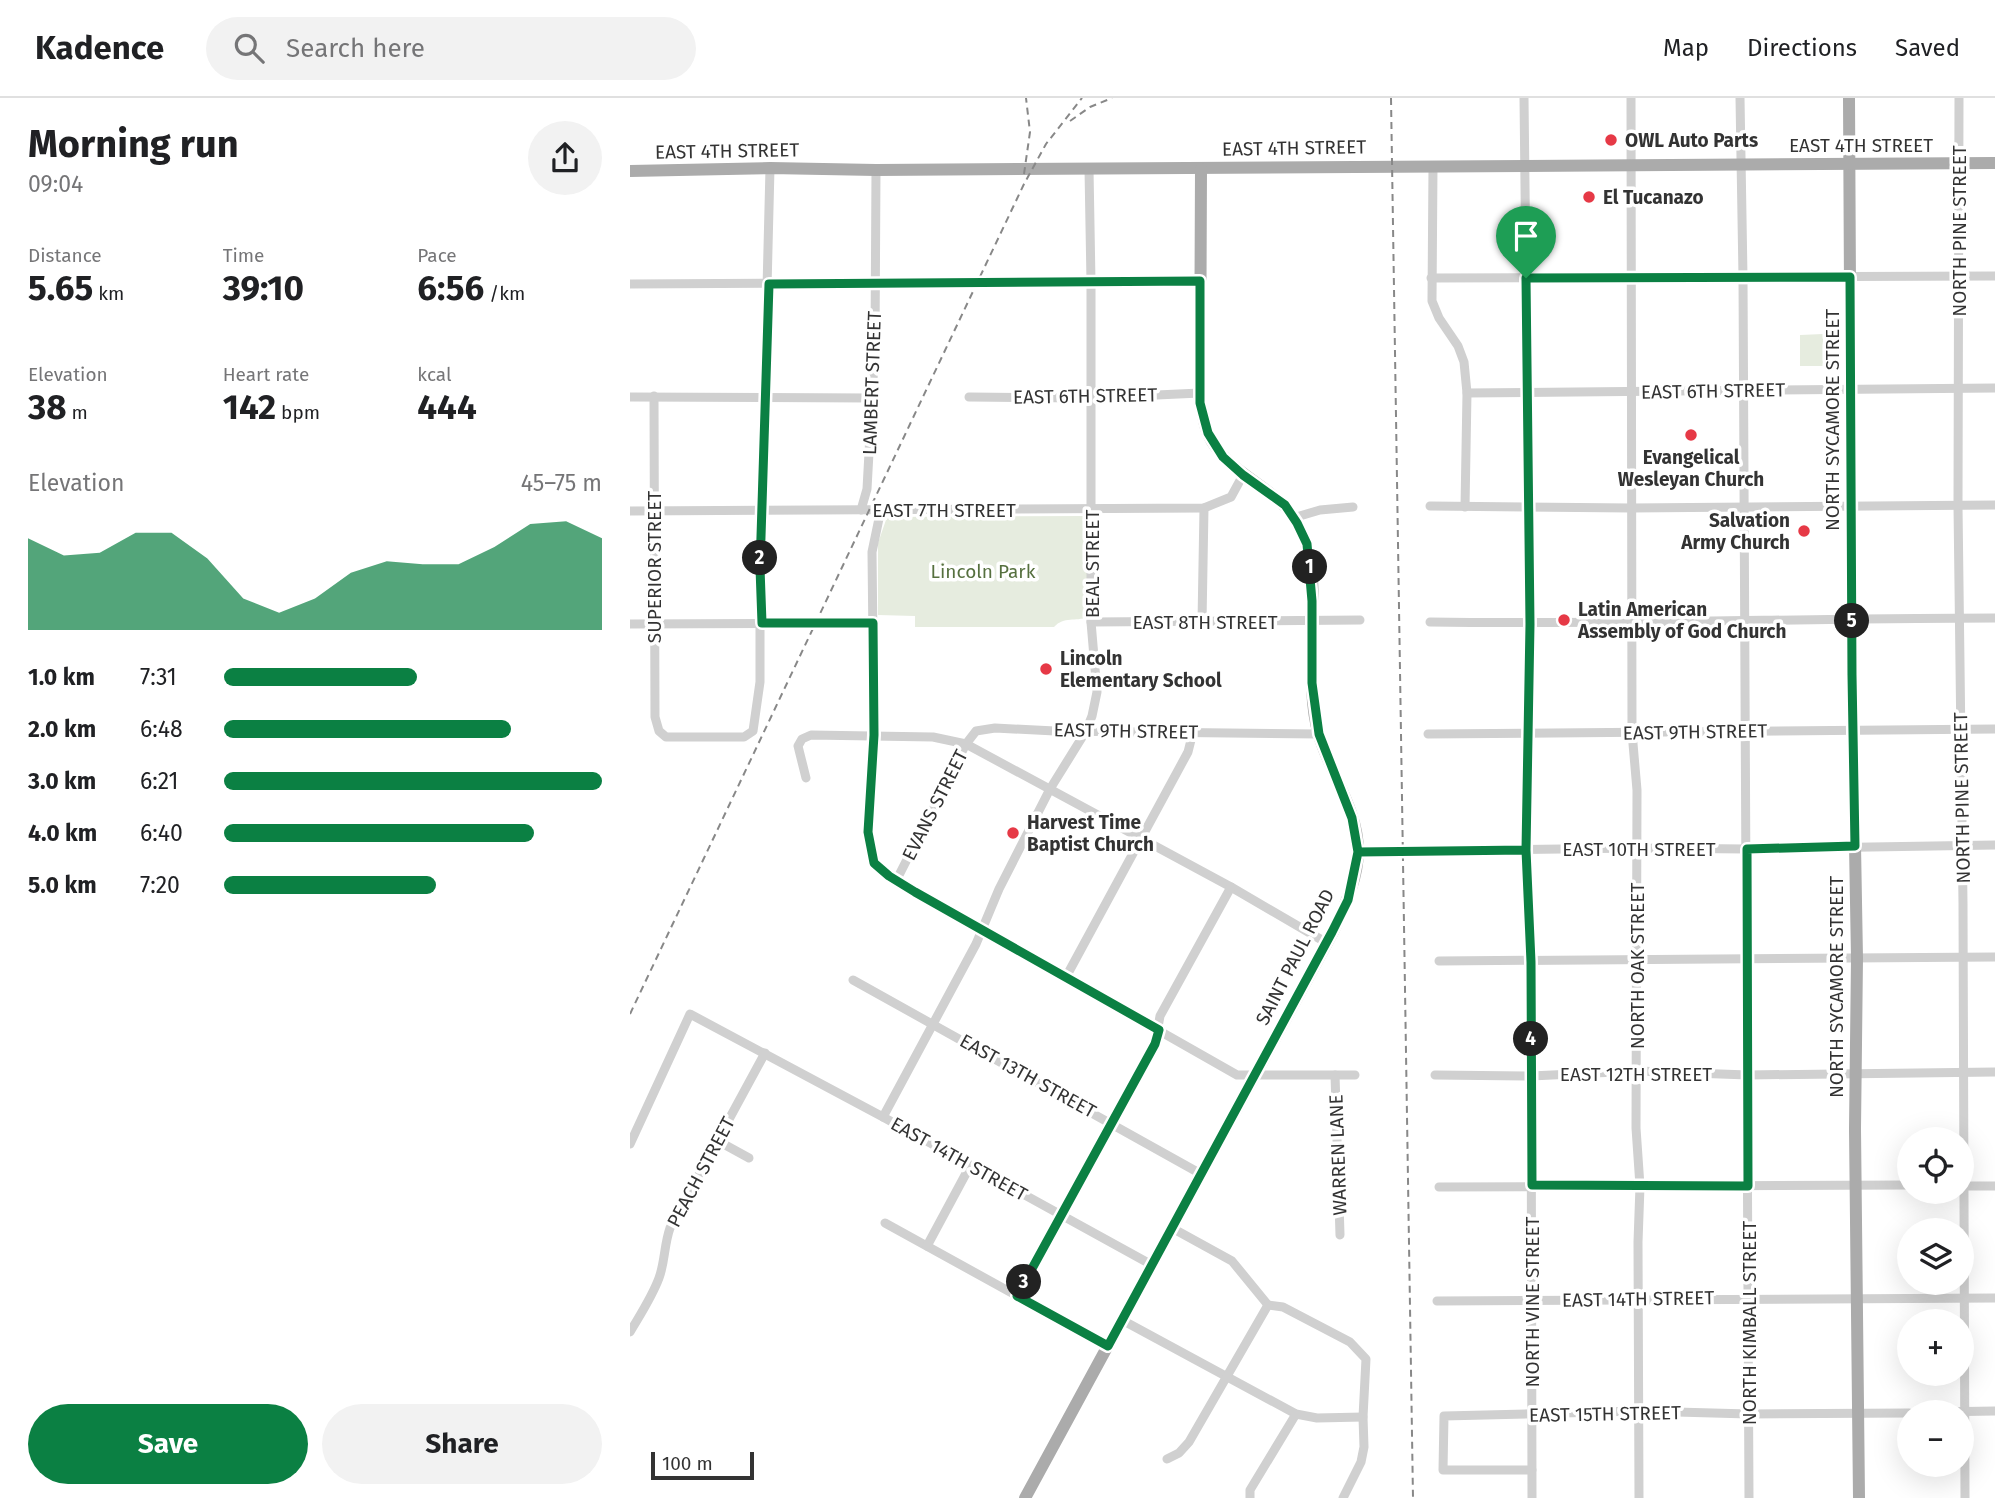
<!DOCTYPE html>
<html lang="en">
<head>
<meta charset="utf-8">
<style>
	:root { --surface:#fff; --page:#f2f2f2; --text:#202124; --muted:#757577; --line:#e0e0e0; --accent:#0b8043 }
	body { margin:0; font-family:"Fira Sans",sans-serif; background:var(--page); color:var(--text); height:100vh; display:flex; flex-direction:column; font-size:26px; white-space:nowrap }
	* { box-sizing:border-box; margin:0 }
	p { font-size:23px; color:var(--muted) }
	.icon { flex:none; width:38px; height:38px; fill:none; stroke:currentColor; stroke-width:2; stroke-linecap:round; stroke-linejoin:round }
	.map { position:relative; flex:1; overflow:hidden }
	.side { display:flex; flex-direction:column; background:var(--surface); width:630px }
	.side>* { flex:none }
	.tools { position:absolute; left:1267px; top:1029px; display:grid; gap:14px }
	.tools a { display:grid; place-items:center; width:77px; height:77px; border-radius:50%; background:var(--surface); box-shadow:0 7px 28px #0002; font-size:35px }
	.scale { position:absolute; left:21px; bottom:18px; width:103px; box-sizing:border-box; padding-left:7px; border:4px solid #333; border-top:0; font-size:19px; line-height:24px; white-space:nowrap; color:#333; -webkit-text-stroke:5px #fff; paint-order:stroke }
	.pin { position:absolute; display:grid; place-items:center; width:60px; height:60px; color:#fff; margin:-72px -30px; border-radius:50% 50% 50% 0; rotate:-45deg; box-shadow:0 0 7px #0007 }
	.pin .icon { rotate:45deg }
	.km { position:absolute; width:35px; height:35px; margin:-18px; border-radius:50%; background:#222; color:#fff; font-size:19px; line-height:35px; text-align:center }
	.round { display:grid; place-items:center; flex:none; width:74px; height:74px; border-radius:37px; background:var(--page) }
	.head { display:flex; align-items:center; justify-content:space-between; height:119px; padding:0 28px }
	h1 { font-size:38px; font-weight:700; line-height:52px }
	.stats { display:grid; grid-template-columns:repeat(3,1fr); gap:10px; height:119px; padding:7px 28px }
	.stats div { display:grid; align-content:center }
	.stats b { font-size:35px; font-weight:700 }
	.stats small { font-size:19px; font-weight:400 }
	.stats p { font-size:19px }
	.chart { height:196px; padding:14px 28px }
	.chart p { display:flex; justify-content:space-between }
	.chart svg { width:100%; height:126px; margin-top:7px; fill:var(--accent); opacity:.7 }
	.button { display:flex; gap:14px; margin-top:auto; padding:14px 28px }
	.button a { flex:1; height:80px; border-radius:42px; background:var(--accent); color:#fff; font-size:28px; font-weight:700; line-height:80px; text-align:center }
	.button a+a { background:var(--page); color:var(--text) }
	ul { padding:0 28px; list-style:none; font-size:23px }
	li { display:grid; grid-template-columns:112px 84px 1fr; align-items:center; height:52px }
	li i { height:18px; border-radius:9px; background:var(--accent) }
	header { display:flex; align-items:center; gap:42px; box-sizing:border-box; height:98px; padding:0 35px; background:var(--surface); border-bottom:2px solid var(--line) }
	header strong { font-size:33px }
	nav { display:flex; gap:38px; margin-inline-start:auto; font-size:24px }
	.search { width:490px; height:63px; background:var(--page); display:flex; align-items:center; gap:18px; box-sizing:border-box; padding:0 24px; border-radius:38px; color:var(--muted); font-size:26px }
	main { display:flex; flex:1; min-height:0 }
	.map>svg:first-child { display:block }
</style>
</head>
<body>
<header>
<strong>Kadence</strong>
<div class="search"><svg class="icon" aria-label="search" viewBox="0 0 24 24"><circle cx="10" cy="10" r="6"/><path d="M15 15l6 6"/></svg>Search here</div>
<nav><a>Map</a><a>Directions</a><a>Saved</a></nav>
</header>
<main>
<section class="side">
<div class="head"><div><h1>Morning run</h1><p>09:04</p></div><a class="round"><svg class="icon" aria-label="share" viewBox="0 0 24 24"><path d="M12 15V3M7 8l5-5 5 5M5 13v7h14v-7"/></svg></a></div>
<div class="stats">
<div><p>Distance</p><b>5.65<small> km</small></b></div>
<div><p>Time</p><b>39:10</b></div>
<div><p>Pace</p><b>6:56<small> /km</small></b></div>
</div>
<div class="stats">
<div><p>Elevation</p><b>38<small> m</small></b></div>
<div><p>Heart rate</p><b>142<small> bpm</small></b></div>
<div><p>kcal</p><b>444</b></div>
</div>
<div class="chart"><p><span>Elevation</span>45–75 m</p>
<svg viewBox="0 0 160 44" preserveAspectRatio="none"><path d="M0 44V12L10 18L20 17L30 10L40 10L50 19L60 33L70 38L80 33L90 24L100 20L110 21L120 21L130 15L140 7L150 6L160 12V44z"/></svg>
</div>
<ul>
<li><b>1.0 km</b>7:31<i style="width:51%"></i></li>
<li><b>2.0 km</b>6:48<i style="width:76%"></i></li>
<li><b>3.0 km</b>6:21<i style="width:100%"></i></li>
<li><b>4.0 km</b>6:40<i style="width:82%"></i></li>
<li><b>5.0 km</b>7:20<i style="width:56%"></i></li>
</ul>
<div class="button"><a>Save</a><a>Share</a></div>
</section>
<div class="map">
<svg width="1365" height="1400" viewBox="0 0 1365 1400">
	<rect width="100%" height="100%" fill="#fff"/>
	<g fill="#e6ecdf">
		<path d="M1193 236V268H1170V237Z"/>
		<path d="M455 418 458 420 457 519C446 524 434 518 424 529H285V518L248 517V445L257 419Z"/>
	</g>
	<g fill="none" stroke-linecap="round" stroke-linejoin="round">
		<g stroke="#d0d0d0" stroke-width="9">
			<path d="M894 0 900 526 896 752 901 919 902 1400"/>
			<path d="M1001 0 1002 634 1007 692 1006 1030 1010 1088 1008 1144 1009 1400"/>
			<path d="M1110 0 1113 179 1119 1400"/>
			<path d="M1329 0 1328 408 1333 805 1335 1400"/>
			<path d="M803 68 802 203 809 220 828 248 834 264 837 295 835 409"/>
			<path d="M801 180 1365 178"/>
			<path d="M0 186 570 183"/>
			<path d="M837 295 1365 290"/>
			<path d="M24 298 25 619 29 633 36 639H114L123 633 130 584V470L140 70"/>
			<path d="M0 299 242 300"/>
			<path d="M339 299 462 300 570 295"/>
			<path d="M800 408 1001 410 1365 407"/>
			<path d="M251 411 242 454 244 637 238 734 244 765 285 794 607 977H725"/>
			<path d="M231 412 237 391 245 245 246 72"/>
			<path d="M0 413 574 410 601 399 613 377"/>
			<path d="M663 420 690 412 723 409"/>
			<path d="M461 524 730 522"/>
			<path d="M572 524 574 410"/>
			<path d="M800 524C989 527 1177 520 1365 520"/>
			<path d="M0 526 243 525"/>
			<path d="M798 636 1365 631"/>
			<path d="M176 680 168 648 172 641 181 637 303 639 336 646 601 789 697 845"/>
			<path d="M728 754 1007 750 1117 751 1365 747"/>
			<path d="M266 783 336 646 346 633 365 630 425 633 689 636"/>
			<path d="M809 863 1365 859"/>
			<path d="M436 879 558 654 563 634"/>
			<path d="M223 882 571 1076"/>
			<path d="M705 977 710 1137"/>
			<path d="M805 977 901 978 1007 973 1118 977 1365 974"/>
			<path d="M253 1019 346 846 369 791 420 691 456 633 462 618 467 594 461 524V184L459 71"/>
			<path d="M88 1043 119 1060"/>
			<path d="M0 1046 60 916 253 1019 522 1167"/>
			<path d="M1332 1088H1365"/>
			<path d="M809 1089 1279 1087"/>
			<path d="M255 1125 478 1248"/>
			<path d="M542 1130 602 1163 638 1207"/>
			<path d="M297 1148 340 1068"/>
			<path d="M387 1198 525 946 530 918 601 789"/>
			<path d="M807 1203 1365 1200"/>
			<path d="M638 1207 653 1209 720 1244 736 1261 733 1319 734 1349 731 1364 713 1400"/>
			<path d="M492 1222 666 1316 687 1320 733 1319"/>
			<path d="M0 1234C10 1217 22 1199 29 1180 35 1164 34 1147 40 1130L135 955"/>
			<path d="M1303 1314 1365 1313"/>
			<path d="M537 1361 549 1355 559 1344 638 1207"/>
			<path d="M902 1372H813L814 1318 1010 1313 1119 1316 1279 1315"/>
			<path d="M620 1400V1392L666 1316"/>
		</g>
		<g stroke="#ababab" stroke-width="12">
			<path d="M1219 0 1222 577 1227 860 1225 1031 1229 1400"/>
			<path d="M0 73 140 70 246 72 1365 65"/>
			<path d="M395 1400 703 834C714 809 728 781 728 753 728 712 700 675 689 637 670 574 698 481 668 426 646 387 597 377 578 336 574 327 573 315 570 305L571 71"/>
		</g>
		<g stroke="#888" stroke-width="2" stroke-dasharray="7 5" stroke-linecap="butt">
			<path d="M761 0 783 1400"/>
			<path d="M440 23 460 9 482 0"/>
			<path d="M394 76 400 34 396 0"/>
			<path d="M0 916 394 86 416 46 452 0"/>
		</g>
	</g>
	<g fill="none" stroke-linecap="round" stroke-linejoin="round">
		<g stroke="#fff" stroke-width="14">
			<path id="route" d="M896 180 900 526 896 752 728 754 722 720 689 636 682 585V503L677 446 667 425 655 407 613 377 593 359 578 335 570 305V183L139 186 130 470 132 525H243L244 637 238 734 244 765 259 778 285 794 529 932 525 946 387 1198 478 1248 702 834 718 802 728 754 896 752 901 864 902 1087 1118 1088 1117 751 1225 748 1222 577 1220 179 896 180"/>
		</g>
		<use href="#route" stroke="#0b8043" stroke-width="9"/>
	</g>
	<g fill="#e63946" stroke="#fff" stroke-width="2.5">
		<circle cx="981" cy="42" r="7"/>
		<circle cx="959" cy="99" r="7"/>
		<circle cx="1061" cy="337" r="7"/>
		<circle cx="1174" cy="433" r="7"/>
		<circle cx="934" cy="522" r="7"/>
		<circle cx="416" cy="571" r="7"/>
		<circle cx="383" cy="735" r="7"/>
	</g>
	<g text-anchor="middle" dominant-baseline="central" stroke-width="7" stroke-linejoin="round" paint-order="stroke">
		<g font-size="19" font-weight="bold" fill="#333" stroke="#fff" text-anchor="start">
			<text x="995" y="42">OWL Auto Parts</text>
			<text x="973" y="99">El Tucanazo</text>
			<text x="1061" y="359" text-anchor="middle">Evangelical<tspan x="1061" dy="22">Wesleyan Church</tspan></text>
			<text x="1160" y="422" text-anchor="end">Salvation<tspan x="1160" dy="22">Army Church</tspan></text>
			<text x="948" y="511">Latin American<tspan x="948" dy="22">Assembly of God Church</tspan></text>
			<text x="430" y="560">Lincoln<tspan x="430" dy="22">Elementary School</tspan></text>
			<text x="397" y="724">Harvest Time<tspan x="397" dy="22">Baptist Church</tspan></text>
		</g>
		<g font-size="19" fill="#333" stroke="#fff">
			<text x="1231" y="47">EAST 4TH STREET</text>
			<text transform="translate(664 50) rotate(-1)">EAST 4TH STREET</text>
			<text transform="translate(97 53) rotate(-1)">EAST 4TH STREET</text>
			<text transform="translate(1329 133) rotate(-90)">NORTH PINE STREET</text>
			<text transform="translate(242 285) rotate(-88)">LAMBERT STREET</text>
			<text transform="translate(1083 293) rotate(-1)">EAST 6TH STREET</text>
			<text transform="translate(455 298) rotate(-1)">EAST 6TH STREET</text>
			<text transform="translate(1202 322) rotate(-90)">NORTH SYCAMORE STREET</text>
			<text x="314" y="412">EAST 7TH STREET</text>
			<text transform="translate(462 466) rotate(-90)">BEAL STREET</text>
			<text transform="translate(24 469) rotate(-90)">SUPERIOR STREET</text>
			<text x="575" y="524">EAST 8TH STREET</text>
			<text transform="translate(496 633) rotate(1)">EAST 9TH STREET</text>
			<text transform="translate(1065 634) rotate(-1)">EAST 9TH STREET</text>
			<text transform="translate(1332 700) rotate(-91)">NORTH PINE STREET</text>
			<text transform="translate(305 707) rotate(-63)">EVANS STREET</text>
			<text x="1009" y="751">EAST 10TH STREET</text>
			<text transform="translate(665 859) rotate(-63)">SAINT PAUL ROAD</text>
			<text transform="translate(1007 868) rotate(-90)">NORTH OAK STREET</text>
			<text transform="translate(1206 889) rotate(-90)">NORTH SYCAMORE STREET</text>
			<text x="1006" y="976">EAST 12TH STREET</text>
			<text transform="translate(398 978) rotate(29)">EAST 13TH STREET</text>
			<text transform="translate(708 1057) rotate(-92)">WARREN LANE</text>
			<text transform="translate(329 1061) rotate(29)">EAST 14TH STREET</text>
			<text transform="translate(71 1074) rotate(-62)">PEACH STREET</text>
			<text transform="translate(1008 1201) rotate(-1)">EAST 14TH STREET</text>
			<text transform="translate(902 1204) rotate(-90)">NORTH VINE STREET</text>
			<text transform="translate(1119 1225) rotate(-90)">NORTH KIMBALL STREET</text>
			<text transform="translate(975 1316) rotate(-1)">EAST 15TH STREET</text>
		</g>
		<g font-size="19" fill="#56703f" stroke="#fff">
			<text x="353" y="473">Lincoln Park</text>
		</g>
	</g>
</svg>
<div class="tools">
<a><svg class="icon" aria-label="locate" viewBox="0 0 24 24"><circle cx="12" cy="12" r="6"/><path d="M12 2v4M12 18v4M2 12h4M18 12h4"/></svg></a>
<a><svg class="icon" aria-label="layers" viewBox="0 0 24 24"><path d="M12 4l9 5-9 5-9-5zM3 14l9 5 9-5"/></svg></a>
<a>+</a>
<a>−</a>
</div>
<div class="scale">100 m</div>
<div class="pin" style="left:896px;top:180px;background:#1e9e55"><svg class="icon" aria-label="arrive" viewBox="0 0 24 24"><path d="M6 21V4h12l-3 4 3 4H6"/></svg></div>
<b class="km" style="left:680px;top:469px">1</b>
<b class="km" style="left:130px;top:460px">2</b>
<b class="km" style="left:394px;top:1184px">3</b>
<b class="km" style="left:901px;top:941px">4</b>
<b class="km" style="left:1222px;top:523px">5</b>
</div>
</main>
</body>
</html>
